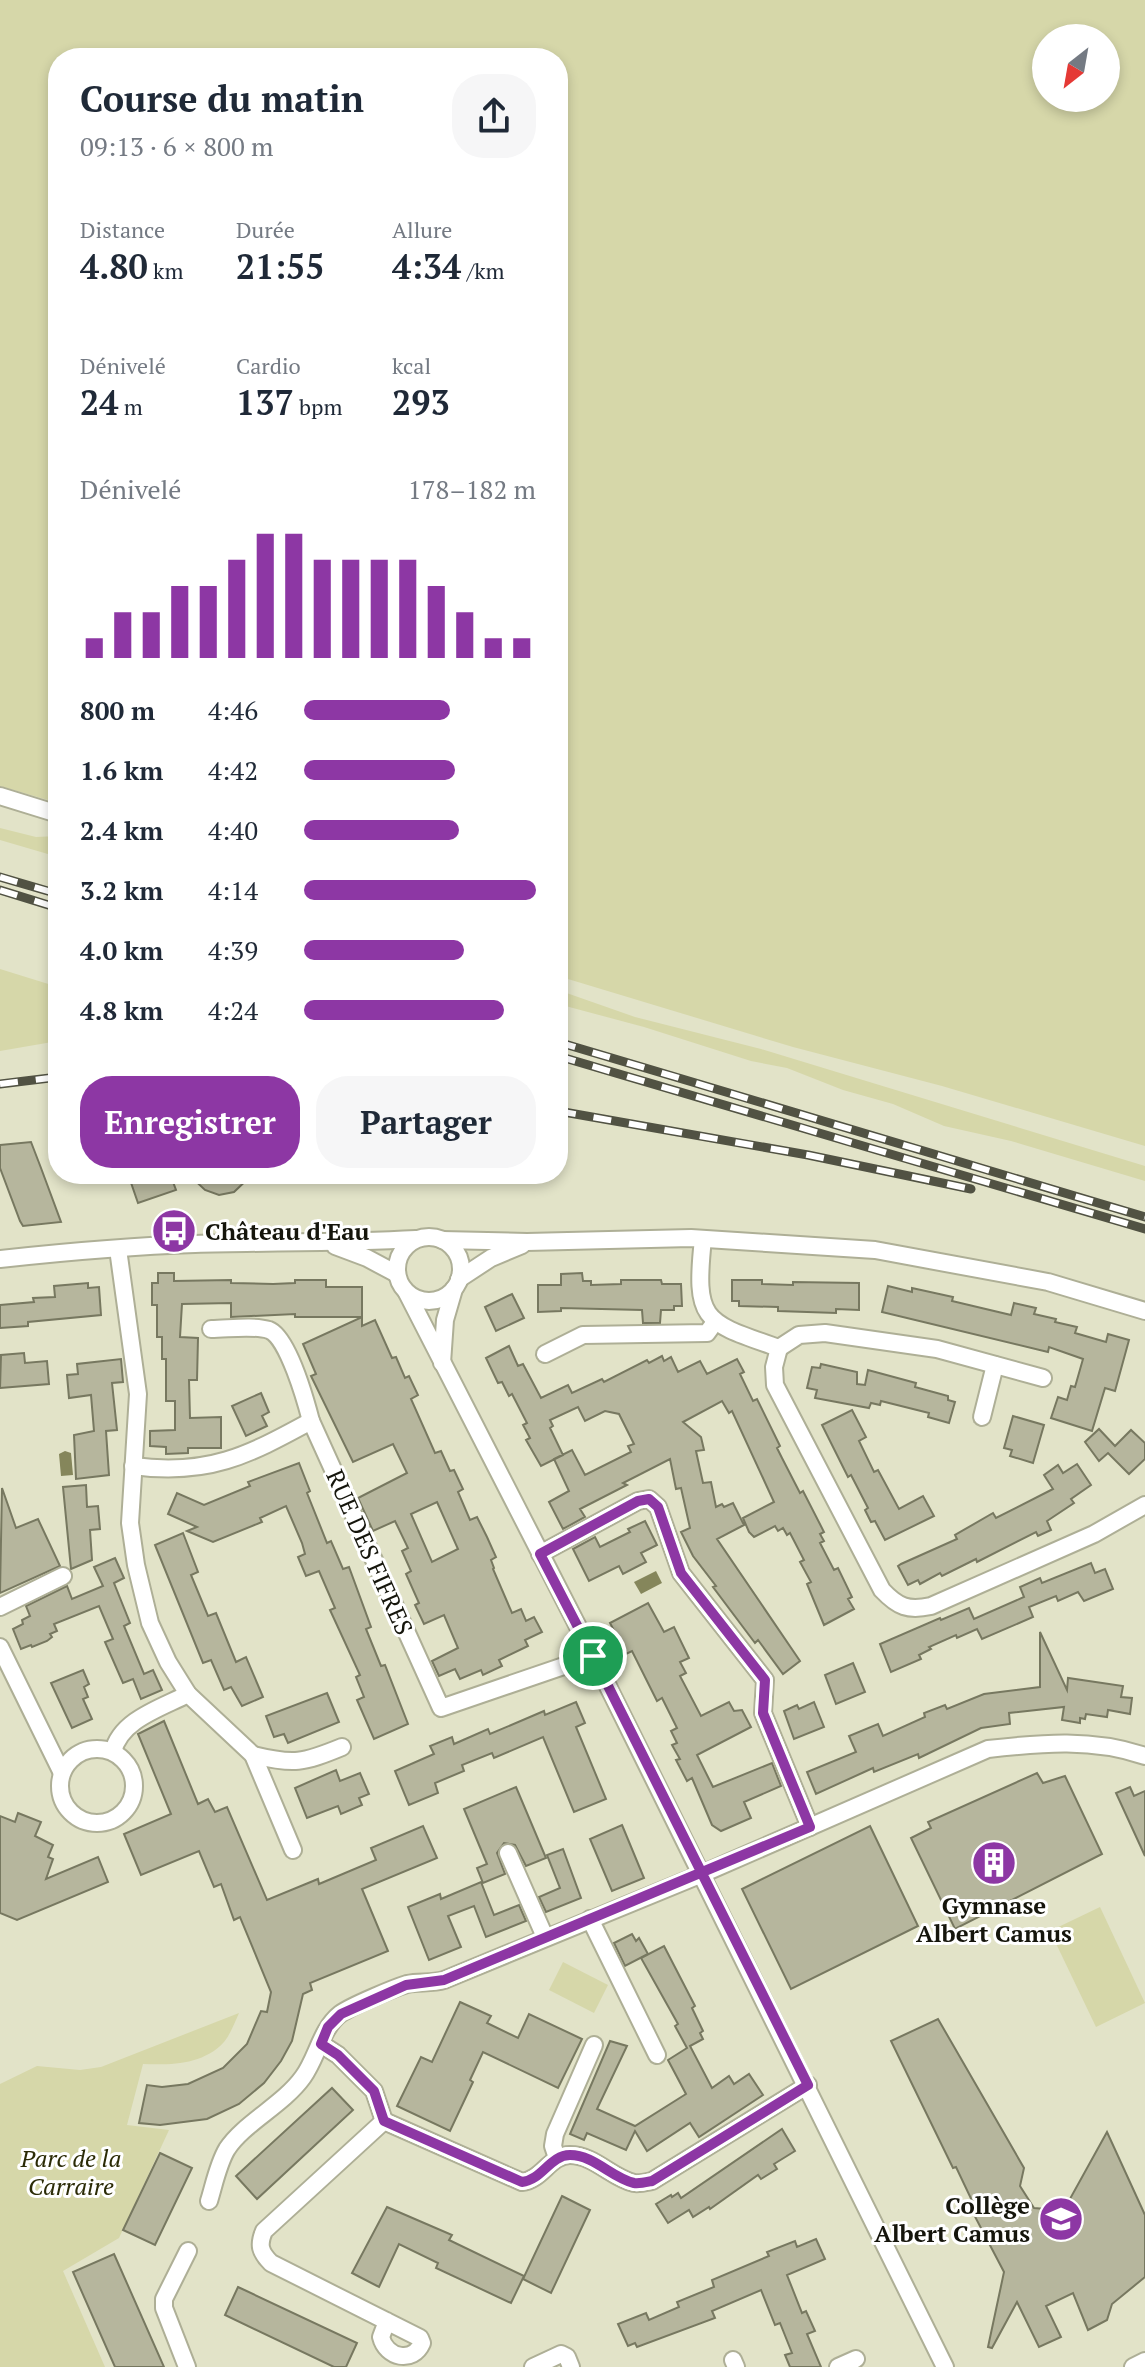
<!DOCTYPE html>
<html lang="fr">
<head>
<meta charset="utf-8">
<style>
	:root { --surface:#fff; --page:#f6f6f7; --text:#1f2937; --muted:#747a83; --accent:#8d37a4 }
	body { margin:0; font-family:"PT Serif",serif; background:var(--page); color:var(--text); height:100vh; display:flex; flex-direction:column; font-size:30px; white-space:nowrap }
	* { box-sizing:border-box; margin:0 }
	p { font-size:26px; color:var(--muted) }
	.icon { flex:none; width:44px; height:44px; fill:none; stroke:currentColor; stroke-width:2; stroke-linecap:round; stroke-linejoin:round }
	.map { position:relative; flex:1; overflow:hidden }
	.side { position:absolute; left:48px; top:48px; width:520px; height:1136px; display:flex; flex-direction:column; background:var(--surface); border-radius:32px; box-shadow:0 4px 12px #0003 }
	.side>* { flex:none }
	.needle { width:52px; rotate:211deg }
	.controls { position:absolute; left:1032px; top:24px; display:grid; gap:16px }
	.controls a { display:grid; place-items:center; width:88px; height:88px; border-radius:50%; background:var(--surface); box-shadow:0 4px 12px #0003; font-size:40px }
	.pin { position:absolute; display:grid; place-items:center; width:68px; height:68px; color:#fff; margin:-34px; border:4px solid #fff; border-radius:50%; box-shadow:0 2px 8px #0007 }
	.round { display:grid; place-items:center; flex:none; width:84px; height:84px; border-radius:32px; background:var(--page) }
	.head { display:flex; align-items:center; justify-content:space-between; height:136px; padding:0 32px }
	h1 { font-size:36px; font-weight:700; line-height:60px }
	.stats { display:grid; grid-template-columns:repeat(3,1fr); gap:12px; height:136px; padding:8px 32px }
	.stats div { display:grid; align-content:center }
	.stats b { font-size:34px; font-weight:700 }
	.stats small { font-size:22px; font-weight:400 }
	.stats p { font-size:22px }
	.chart { height:224px; padding:16px 32px }
	.chart p { display:flex; justify-content:space-between }
	.chart svg { width:100%; height:144px; margin-top:8px; stroke:var(--accent); stroke-width:6 }
	.button { display:flex; gap:16px; margin-top:auto; padding:16px 32px }
	.button a { flex:1; height:92px; border-radius:32px; background:var(--accent); color:#fff; font-size:32px; font-weight:700; line-height:92px; text-align:center }
	.button a+a { background:var(--page); color:var(--text) }
	ul { padding:0 32px; list-style:none; font-size:26px }
	li { display:grid; grid-template-columns:128px 96px 1fr; align-items:center; height:60px }
	li i { height:20px; border-radius:10px; background:var(--accent) }
	.map>svg:first-child { display:block }
</style>
</head>
<body>
<div class="map">
<svg width="1145" height="2367" viewBox="0 0 1145 2367">
	<rect width="100%" height="100%" fill="#e2e3c8"/>
	<g fill="#d6d7a9" fill-rule="evenodd">
		<path d="M0 0H1145V1146L942 1086 793 1047 558 976V58H58V803L0 786ZM1106 38V98H1046V38Z"/>
		<path d="M0 828 36 837 58 836V857L0 840Z"/>
		<path d="M0 969 58 987V1041L0 1051Z"/>
		<path d="M558 990 635 1017 761 1049 1145 1166V1181L1011 1141 944 1126 893 1104 843 1090 787 1068 751 1061 644 1027 558 1004Z"/>
		<path d="M1100 1907 1145 2003 1096 2027 1050 1931Z"/>
		<path d="M563 1962 608 1985 594 2013 549 1990Z"/>
		<path d="M239 2013C235 2022 230 2035 224 2042 203 2065 171 2065 143 2064L127 2125 169 2130 119 2238 63 2271 105 2367H0V2084L37 2066 80 2070 101 2067Z"/>
	</g>
	<g fill="#85865b">
		<path d="M65 1451 71 1453 73 1475 61 1476 59 1454Z"/>
		<path d="M656 1571 662 1583 641 1594 634 1582Z"/>
	</g>
	<g fill="#b6b69d" stroke="#777860" stroke-width="2" fill-rule="evenodd">
		<path d="M31 1142 41 1168 61 1222 23 1226 20 1221 0 1168V1145Z"/>
		<path d="M128 1174H170L176 1190 138 1203Z"/>
		<path d="M188 1174H253L234 1192 219 1195 205 1190Z"/>
		<path d="M158 1273H174V1281L231 1280V1283L273 1284 295 1283V1280H326V1287H362V1317H295V1314L231 1317V1303L182 1304 180 1337 198 1338 197 1380H189L190 1418 221 1417V1448H188V1453L166 1454V1447L150 1446V1431L175 1430V1401H166V1359H162V1337H157V1305H152V1283H158Z"/>
		<path d="M582 1273 583 1281H591V1285L621 1284V1280H661L662 1284H681L682 1306H674V1310H661L660 1323H643L642 1310 561 1308V1311L538 1312V1285H561V1274Z"/>
		<path d="M732 1280H762V1284L793 1285V1282L859 1283V1310L836 1309V1313L778 1311V1307L739 1306V1301H732Z"/>
		<path d="M88 1283V1288L99 1287 101 1315 28 1322V1326L0 1328V1305L34 1302 33 1298 55 1297 54 1286Z"/>
		<path d="M888 1286 912 1292V1288L953 1297 952 1301 1011 1315 1014 1303 1036 1308 1034 1314 1056 1319 1055 1322 1077 1327 1075 1333 1106 1342 1108 1334 1129 1340 1115 1391 1105 1388 1092 1431 1051 1418 1058 1397 1067 1400 1071 1386 1075 1387 1083 1359 1049 1347 1048 1352 882 1312Z"/>
		<path d="M512 1294 524 1318 496 1331 485 1307Z"/>
		<path d="M362 1317V1326L375 1320 392 1358 396 1357 405 1378 409 1376 418 1395 411 1399 435 1453 441 1451 450 1471 454 1470 463 1489 458 1492 470 1520 477 1517 487 1537 496 1557 491 1560 494 1568 493 1569 512 1613 521 1609 526 1621 534 1617 542 1632 525 1640 528 1646 499 1660 502 1666 483 1675 481 1670 460 1679 455 1669 439 1676 432 1661 458 1648 444 1615 424 1624 415 1605 419 1603 406 1574 411 1571 402 1551 408 1548 395 1521 373 1531 358 1498 407 1473 393 1444 353 1462 311 1376 316 1374 303 1344ZM437 1502 458 1549 432 1562 411 1514Z"/>
		<path d="M509 1346 518 1366 523 1364 541 1398 568 1385 572 1393 602 1379 604 1382 647 1360 649 1363 662 1356 664 1361 671 1357 678 1372 700 1361 707 1374 737 1359 744 1372 740 1374 753 1401 757 1399 780 1446 777 1448 782 1458 800 1493 803 1491 824 1532 820 1534 824 1541 820 1543 834 1570 838 1568 852 1597 848 1599 854 1609 824 1625 807 1584 811 1582 800 1562 804 1560 790 1533 787 1535 783 1528 778 1531 775 1526 754 1537 749 1532 743 1518 774 1502 732 1411 729 1413 722 1401 683 1422 701 1437 704 1450 696 1451 703 1483 711 1482 716 1507 722 1504 724 1507 733 1503 744 1525 717 1539 800 1661 783 1674 758 1640 755 1643 713 1587 716 1586 693 1556 681 1532 690 1528 681 1488 676 1489 670 1459 623 1483 627 1485 580 1509 585 1517 563 1529 549 1502 569 1491 554 1459 572 1450 585 1475 631 1452 628 1446 634 1444 619 1414 605 1411 585 1421 578 1407 550 1420 553 1426 550 1428 563 1455 541 1466 526 1440 530 1438 523 1425 527 1423 512 1394 509 1396 502 1382 498 1383 486 1358Z"/>
		<path d="M24 1353 25 1363 47 1361 49 1384 0 1388 1 1355Z"/>
		<path d="M121 1359 123 1382 112 1383 117 1430 106 1431 109 1475 76 1479 74 1435 94 1431 91 1395 69 1398 67 1375 78 1374 77 1364Z"/>
		<path d="M821 1364 857 1372V1384L865 1385 868 1370 916 1383 915 1387 948 1396V1400L955 1402 949 1423 928 1417 929 1413 881 1401 880 1405 871 1403 869 1408 815 1398 817 1390 807 1388 812 1367 820 1368Z"/>
		<path d="M261 1393 269 1412 262 1416 267 1426 246 1436 232 1406Z"/>
		<path d="M852 1410 866 1437 859 1441 874 1472 878 1470 899 1509 923 1496 934 1516 885 1540 875 1521 871 1522 865 1510 868 1508 851 1475 848 1477 822 1425Z"/>
		<path d="M1013 1416 1044 1425 1033 1463 1010 1456 1012 1450 1004 1448Z"/>
		<path d="M1099 1429 1115 1446 1131 1430 1145 1443V1459L1129 1474 1108 1453 1099 1461 1085 1442Z"/>
		<path d="M299 1463 310 1491 307 1493 327 1543 331 1541 343 1569 349 1567 371 1627 366 1629 381 1666 385 1665 408 1724 374 1739 357 1700 364 1697 356 1677 360 1675 330 1610 335 1608 319 1571 306 1576 298 1557 305 1554 302 1543 286 1506 260 1518 262 1522 213 1542 187 1531 197 1527 168 1514 177 1493 204 1505 250 1486 248 1482Z"/>
		<path d="M1077 1464 1091 1485 1071 1499 1074 1503 1047 1521 1051 1530 1038 1536 1036 1532 977 1562 976 1559 942 1576 940 1573 920 1584 918 1580 908 1585 898 1566 901 1564 957 1539 955 1535 993 1513 996 1518 1053 1489 1044 1475 1058 1465 1063 1473Z"/>
		<path d="M86 1485 87 1507 98 1506 100 1529 90 1530 92 1560 71 1569 63 1487Z"/>
		<path d="M2 1488 16 1528 38 1519 60 1566 0 1593Z"/>
		<path d="M645 1521 657 1545 641 1553 646 1562 623 1574 619 1566 589 1581 573 1549 595 1537 600 1547 630 1532 628 1529Z"/>
		<path d="M183 1533 198 1572 191 1575 208 1616 216 1613 236 1662 246 1657 263 1697 242 1706 231 1687 224 1690 211 1660 203 1663 155 1545Z"/>
		<path d="M115 1558 124 1578 114 1583 130 1623 124 1626 144 1674 153 1670 162 1690 141 1699 133 1679 123 1683 105 1642 113 1639 99 1606 54 1624 57 1631 50 1634 52 1637 47 1641 32 1647 31 1645 21 1649 13 1629 23 1624 22 1620 30 1616 26 1606 67 1586 72 1599 103 1586 94 1567Z"/>
		<path d="M1091 1563 1095 1573 1105 1569 1113 1589 1084 1601 1078 1592 1058 1601 1056 1596 1029 1607 1033 1617 982 1639 977 1629 957 1638 956 1635 929 1647 931 1649 919 1655 921 1659 891 1672 880 1644 940 1618 941 1620 969 1608 974 1619 1024 1597 1020 1587 1040 1578 1042 1583Z"/>
		<path d="M648 1603 664 1632 674 1627 689 1658 680 1662 686 1673 680 1676 701 1716 729 1702 734 1711 742 1710 751 1727 697 1755 713 1787 772 1763 781 1786 744 1802 751 1818 721 1831 712 1825 692 1778 687 1781 676 1760 680 1759 672 1745 677 1743 671 1731 677 1728 662 1698 657 1701 632 1651 626 1654 610 1623Z"/>
		<path d="M1040 1632 1067 1690 1068 1678 1123 1686 1121 1697 1132 1698 1130 1714 1108 1710 1107 1717 1086 1714 1085 1719 1080 1718V1723L1062 1720 1064 1707 1009 1713 1010 1724 981 1728 919 1758 918 1754 874 1772 873 1768 816 1794 807 1772 856 1752 849 1736 878 1724 883 1736 925 1717 924 1713 945 1705 947 1709 984 1694 1040 1687Z"/>
		<path d="M853 1663 865 1692 836 1704 825 1675Z"/>
		<path d="M83 1670 89 1684 84 1687 88 1697 83 1699 92 1719 72 1728 51 1683Z"/>
		<path d="M327 1693 339 1722 288 1743 284 1734 274 1737 266 1716Z"/>
		<path d="M576 1702 585 1723 576 1727 606 1799 574 1812 543 1737 494 1758 492 1753 462 1765 464 1771 435 1783 438 1793 409 1805 395 1771 434 1754 430 1746 452 1737 454 1744 488 1729 490 1734 544 1711 545 1715Z"/>
		<path d="M814 1702 824 1727 794 1739 784 1711 797 1705 799 1709Z"/>
		<path d="M164 1721 198 1804 208 1799 215 1812 227 1807 267 1900 318 1879 319 1884 376 1860 371 1848 423 1826 437 1858 362 1889 388 1951 310 1983 312 1990 303 1994 292 2041 281 2061 264 2083 239 2104 207 2119 160 2125 139 2123 147 2085 162 2087 188 2084 223 2068 247 2044 261 2011 267 2012 271 1992 240 1917 234 1920 221 1884 214 1887 199 1851 141 1875 124 1834 171 1814 138 1734Z"/>
		<path d="M336 1770 340 1781 360 1773 369 1794 359 1798 362 1805 341 1814 338 1806 307 1818 295 1788Z"/>
		<path d="M1037 1773 1043 1783 1065 1776 1102 1854 955 1929 911 1838 931 1828 928 1822Z"/>
		<path d="M516 1787 546 1858 526 1866 515 1845 504 1843 497 1853 505 1874 483 1883 477 1868 487 1864 464 1809Z"/>
		<path d="M1130 1787 1134 1796 1145 1791V1856L1116 1793Z"/>
		<path d="M18 1813 41 1822 35 1836 53 1845 48 1857 53 1859 46 1879 98 1857 108 1882 17 1920 0 1913V1816L15 1822Z"/>
		<path d="M622 1825 644 1878 612 1891 590 1839Z"/>
		<path d="M870 1826 918 1926 791 1989 742 1889Z"/>
		<path d="M563 1849 581 1898 546 1912 539 1897 560 1888 547 1855Z"/>
		<path d="M481 1882 494 1915 519 1905 526 1921 486 1937 474 1906 448 1916 461 1947 429 1960 408 1907 440 1894 441 1899Z"/>
		<path d="M632 1934 636 1941 639 1938 648 1954 625 1966 614 1943Z"/>
		<path d="M664 1946 695 2006 692 2008 703 2031 700 2033 703 2039 690 2046 712 2088 729 2076 734 2084 749 2074 763 2095 699 2137 690 2123 647 2151 635 2131 626 2150 587 2133 584 2140 570 2134 610 2041 627 2046 597 2109 635 2126 686 2094 668 2060 687 2048 675 2026 678 2024 641 1958Z"/>
		<path d="M460 2002 491 2016 487 2023 518 2038 529 2014 582 2039 558 2088 483 2052 470 2080 473 2082 450 2131 397 2106 421 2057 432 2062Z"/>
		<path d="M938 2019 1024 2168 1020 2186 1034 2208 1046 2209 1060 2217 1107 2132 1145 2215V2277L1112 2304 1107 2320 1088 2330 1073 2293 1046 2306 1061 2337 1039 2347 1017 2302 992 2348 988 2347 1004 2272 971 2209 975 2207 956 2167 953 2168 891 2041Z"/>
		<path d="M332 2088 353 2110 257 2199 236 2176Z"/>
		<path d="M782 2129 795 2151 774 2164 777 2169 761 2179 758 2175 710 2209 709 2207 693 2217 689 2210 668 2223 656 2204 671 2195 672 2197 678 2193 681 2198Z"/>
		<path d="M160 2153 192 2168 155 2245 123 2230Z"/>
		<path d="M562 2196 590 2210 551 2293 523 2279Z"/>
		<path d="M387 2207 452 2235 449 2240 524 2276 511 2303 436 2268 438 2263 399 2244 379 2287 352 2273Z"/>
		<path d="M816 2239 825 2259 787 2275 802 2313 806 2311 815 2331 807 2334 821 2367H790L785 2355 792 2353 780 2323 775 2325 761 2290 712 2311 715 2318 637 2347 635 2343 628 2346 618 2324 646 2313 649 2320 679 2307 677 2302 714 2287 712 2280 769 2256 767 2252 795 2241 797 2247Z"/>
		<path d="M114 2254 164 2367H115L73 2272Z"/>
		<path d="M238 2287 357 2343 346 2367H334L225 2315Z"/>
	</g>
	<g fill="none" stroke-linecap="round" stroke-linejoin="round">
		<g stroke="#aeaf96" stroke-width="20">
			<g id="street">
				<path d="M0 796 58 814"/>
				<circle cx="429" cy="1269" r="32"/>
				<path d="M703 1239C694 1322 704 1322 779 1348L774 1367 775 1385 882 1590C898 1607 908 1611 931 1606L1094 1534 1145 1505"/>
				<path d="M442 1240 527 1242 691 1238 875 1250 1048 1282 1145 1311"/>
				<path d="M335 1246 367 1258 397 1274"/>
				<path d="M118 1249 138 1394 130 1523 136 1565 150 1623 168 1662 188 1694 253 1755 293 1850"/>
				<path d="M0 1259C65 1252 130 1246 195 1244 269 1242 342 1243 416 1239"/>
				<path d="M459 1279 491 1258 522 1245"/>
				<path d="M407 1293 593 1656 945 2367"/>
				<path d="M211 1329C228 1329 253 1325 269 1330 288 1337 306 1402 311 1421"/>
				<path d="M779 1348 799 1335 825 1333 937 1349 1043 1378"/>
				<path d="M545 1354 583 1335 707 1333 715 1322"/>
				<path d="M442 1363 445 1320 454 1289"/>
				<path d="M982 1417 995 1365"/>
				<path d="M133 1466C208 1476 247 1456 311 1421L441 1708 593 1656"/>
				<path d="M540 1554 638 1501 649 1499 658 1507 681 1573 765 1680 763 1713 810 1827"/>
				<path d="M0 1607 63 1576"/>
				<path d="M0 1647 62 1773"/>
				<circle cx="97" cy="1786" r="37"/>
				<path d="M113 1752C120 1720 161 1708 188 1694"/>
				<path d="M253 1755C294 1765 303 1763 342 1747"/>
				<path d="M508 1853 545 1937"/>
				<path d="M590 1919 657 2055"/>
				<path d="M321 2044 338 2055 374 2091 384 2121"/>
				<path d="M557 2158 553 2146 555 2134 594 2045"/>
				<path d="M209 2201C214 2185 218 2164 227 2149 244 2123 283 2105 303 2077 317 2058 321 2029 340 2014 351 2006 394 1988 407 1984 419 1981 431 1984 444 1980L702 1874 988 1749C1041 1743 1093 1738 1145 1756"/>
				<path d="M387 2321 381 2337C386 2358 413 2364 422 2343L420 2338 271 2263C260 2252 258 2245 264 2231L384 2121 522 2182C542 2180 550 2155 570 2155 594 2155 612 2178 634 2183 639 2184 647 2182 652 2181L808 2085"/>
				<path d="M733 2360 736 2367"/>
				<path d="M187 2367 164 2308V2299L188 2251"/>
				<path d="M533 2367 561 2354 567 2357 571 2367"/>
				<path d="M838 2367 856 2359"/>
				<path d="M1133 2367 1145 2361"/>
			</g>
		</g>
		<use href="#street" stroke="#fff" stroke-width="16"/>
		<g stroke="#515243" stroke-width="9">
			<g id="rail">
				<path d="M0 877 58 894"/>
				<path d="M0 890 58 908"/>
				<path d="M558 1042 1145 1217"/>
				<path d="M558 1056 1145 1229"/>
				<path d="M0 1084 58 1077"/>
				<path d="M558 1111 808 1155 971 1189"/>
			</g>
		</g>
		<use href="#rail" stroke="#fff" stroke-width="6" stroke-dasharray="18" stroke-linecap="butt"/>
	</g>
	<g fill="none" stroke-linecap="round" stroke-linejoin="round">
		<g stroke="#fff" stroke-width="16">
			<path id="route" d="M593 1656C665 1799 736 1942 808 2085L652 2181C647 2182 639 2184 634 2183 612 2178 594 2155 570 2155 550 2155 542 2180 522 2182L384 2121 374 2091 338 2055 321 2044 328 2027 341 2014 406 1985 444 1980 810 1827 763 1713 765 1680 681 1573 658 1507 649 1499 638 1501 540 1554 593 1656"/>
		</g>
		<use href="#route" stroke="#8d37a4" stroke-width="10"/>
	</g>
	<defs>
		<g id="bus-disc" transform="scale(2.3)"><circle r="9.5" fill="#8d37a4" stroke="#fff"/><path d="M-5-6H5V4H4V6H2V4H-2V6H-4V4H-5ZM-3.5-4V0h7V-4ZM-3.5 1.2v1.5H-2V1.2ZM2 1.2v1.5H3.5V1.2Z" fill="#fff"/></g>
		<g id="building-disc" transform="scale(2.3)"><circle r="9.5" fill="#8d37a4" stroke="#fff"/><path d="M-4-6H4V6H1V3H-1V6H-4ZM-2.5-4.3h1.7v1.8h-1.7ZM.8-4.3h1.7v1.8H.8ZM-2.5-1h1.7V.8h-1.7ZM.8-1h1.7V.8H.8Z" fill="#fff"/></g>
		<g id="school-disc" transform="scale(2.3)"><circle r="9.5" fill="#8d37a4" stroke="#fff"/><path d="M0-5L7-2L0 1L-7-2ZM-4 1L0 2.5L4 1V4Q0 6-4 4Z" fill="#fff"/></g>
	</defs>
	<g fill-rule="evenodd">
		<use href="#bus-disc" x="174" y="1231"/>
		<use href="#building-disc" x="994" y="1863"/>
		<use href="#school-disc" x="1061" y="2219"/>
	</g>
	<g text-anchor="middle" dominant-baseline="central" stroke-width="6" stroke-linejoin="round" paint-order="stroke">
		<g font-size="24" font-weight="bold" fill="#15150c" stroke="#fff" text-anchor="start">
			<text x="205" y="1231">Château d'Eau</text>
			<text x="994" y="1905" text-anchor="middle">Gymnase<tspan x="994" dy="28">Albert Camus</tspan></text>
			<text x="1030" y="2205" text-anchor="end">Collège<tspan x="1030" dy="28">Albert Camus</tspan></text>
		</g>
		<g font-size="24" fill="#15150c" stroke="#fff">
			<text transform="translate(370 1552) rotate(66)">RUE DES FIFRES</text>
		</g>
		<g font-size="24" font-style="italic" fill="#2b2b06" stroke="#fff">
			<text x="71" y="2158">Parc de la<tspan x="71" dy="28">Carraire</tspan></text>
		</g>
	</g>
</svg>
<div class="controls">
<a><svg class="needle" viewBox="-14 -14 28 28"><path d="M0-13l5 13h-10z" fill="#e53935"/><path d="M0 13l5-13h-10z" fill="#747a83"/></svg></a>
</div>
<div class="pin" style="left:593px;top:1656px;background:#1e9e55"><svg class="icon" aria-label="arrive" viewBox="0 0 24 24"><path d="M6 21V4h12l-3 4 3 4H6"/></svg></div>
<section class="side">
<div class="head"><div><h1>Course du matin</h1><p>09:13 · 6 × 800 m</p></div><a class="round"><svg class="icon" aria-label="share" viewBox="0 0 24 24"><path d="M12 15V3M7 8l5-5 5 5M5 13v7h14v-7"/></svg></a></div>
<div class="stats">
<div><p>Distance</p><b>4.80<small> km</small></b></div>
<div><p>Durée</p><b>21:55</b></div>
<div><p>Allure</p><b>4:34<small> /km</small></b></div>
</div>
<div class="stats">
<div><p>Dénivelé</p><b>24<small> m</small></b></div>
<div><p>Cardio</p><b>137<small> bpm</small></b></div>
<div><p>kcal</p><b>293</b></div>
</div>
<div class="chart"><p><span>Dénivelé</span>178–182 m</p>
<svg viewBox="0 0 160 44" preserveAspectRatio="none"><path d="M5 44V38M15 44V30M25 44V30M35 44V22M45 44V22M55 44V14M65 44V6M75 44V6M85 44V14M95 44V14M105 44V14M115 44V14M125 44V22M135 44V30M145 44V38M155 44V38"/></svg>
</div>
<ul>
<li><b>800 m</b>4:46<i style="width:63%"></i></li>
<li><b>1.6 km</b>4:42<i style="width:65%"></i></li>
<li><b>2.4 km</b>4:40<i style="width:67%"></i></li>
<li><b>3.2 km</b>4:14<i style="width:100%"></i></li>
<li><b>4.0 km</b>4:39<i style="width:69%"></i></li>
<li><b>4.8 km</b>4:24<i style="width:86%"></i></li>
</ul>
<div class="button"><a>Enregistrer</a><a>Partager</a></div>
</section>
</div>
</body>
</html>
